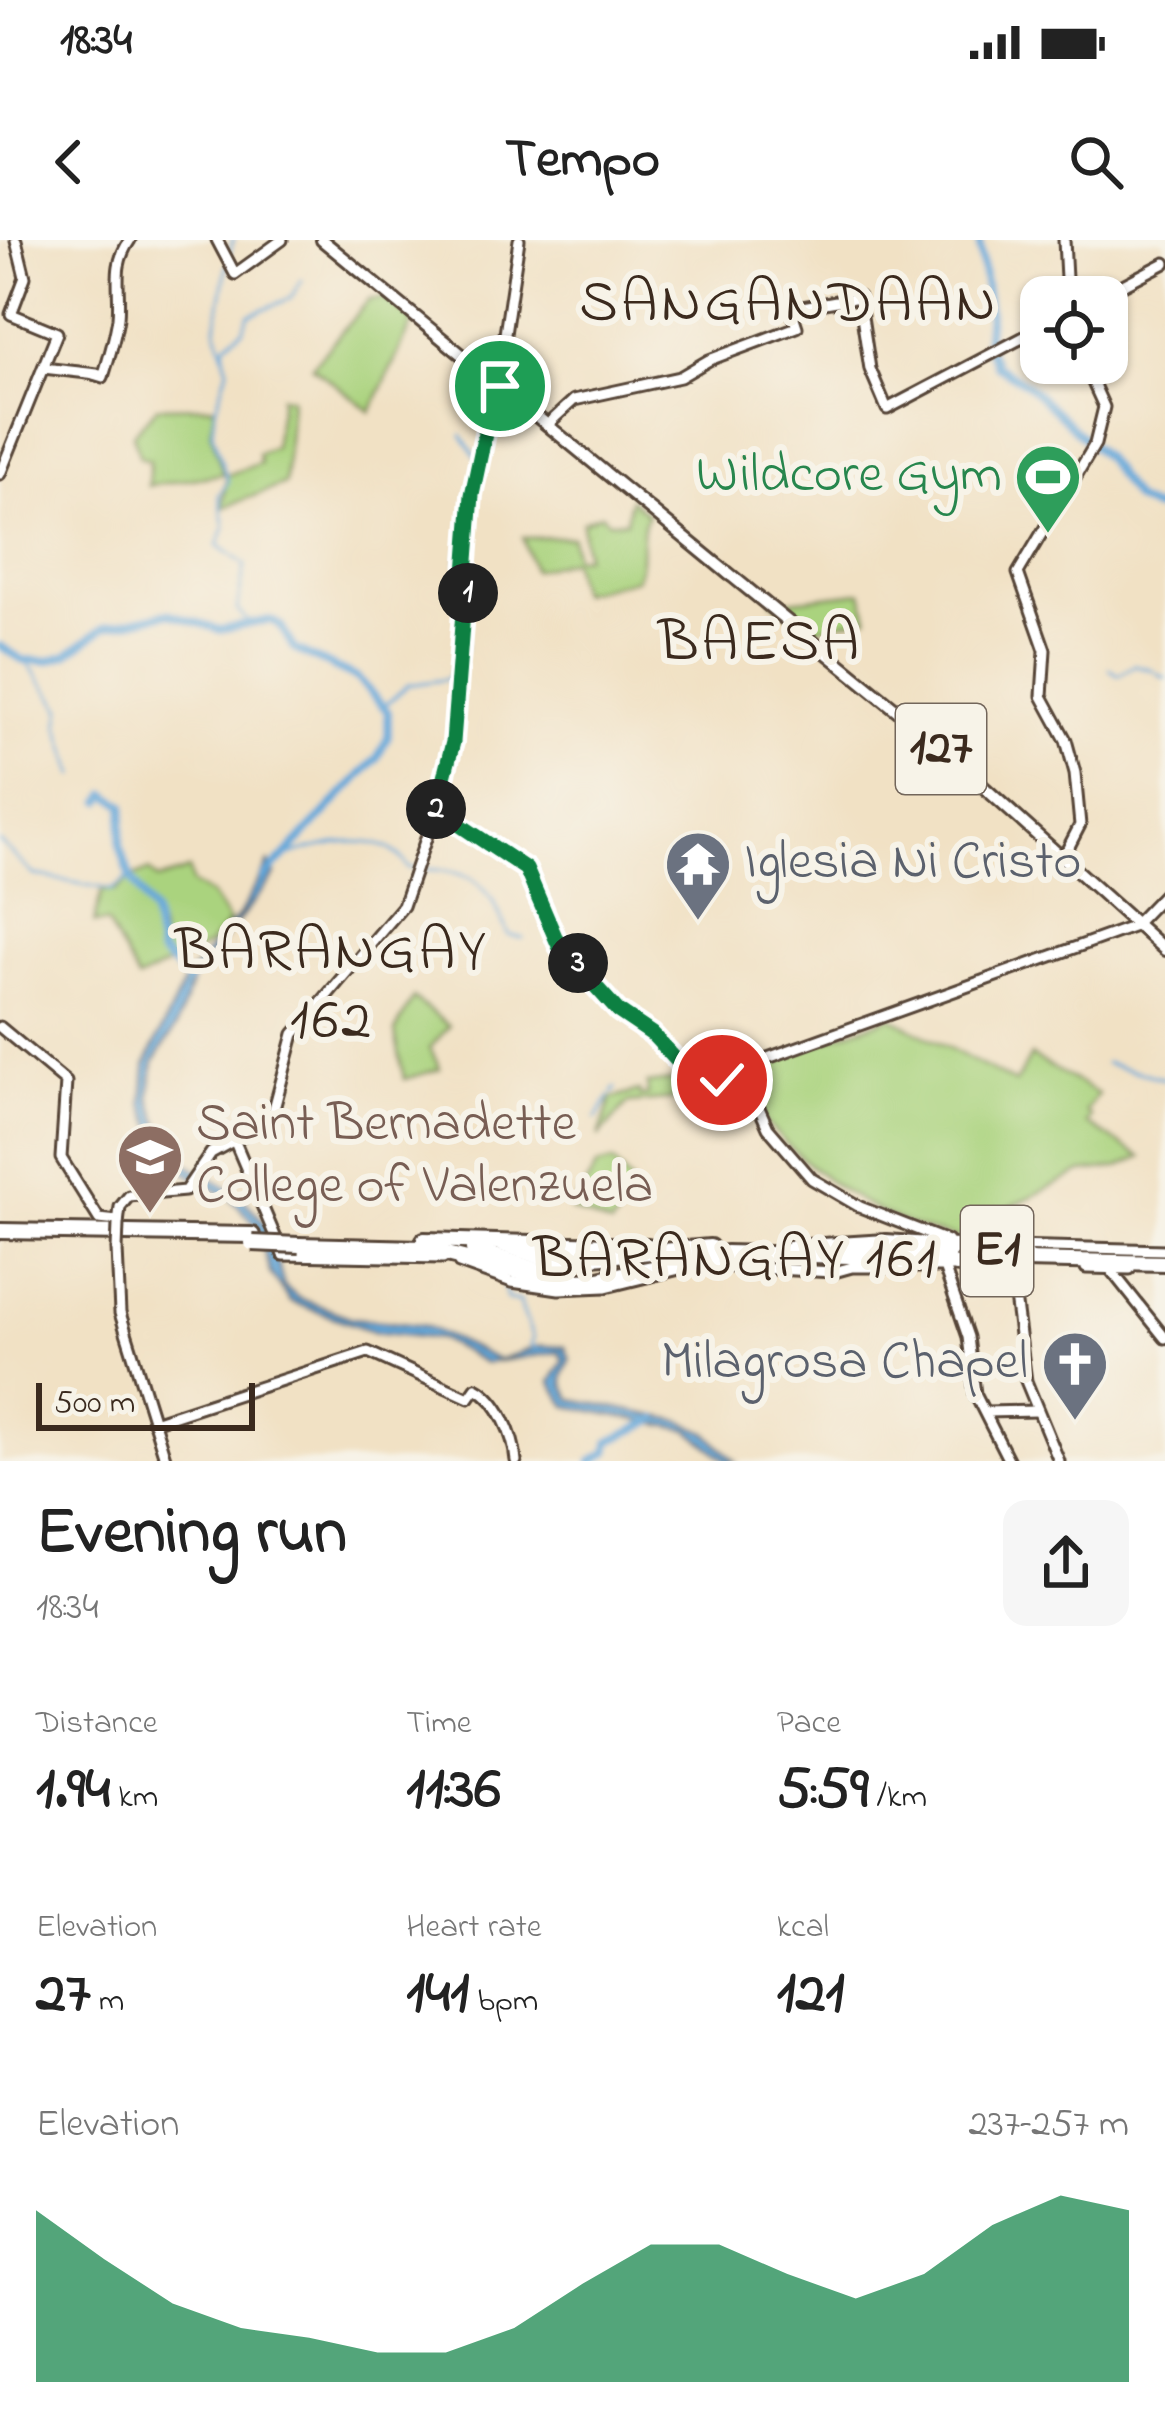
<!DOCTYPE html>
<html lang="en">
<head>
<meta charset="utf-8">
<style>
	:root { --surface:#fff; --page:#f6f6f6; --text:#222; --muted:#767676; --accent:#0b8043 }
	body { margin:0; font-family:"Indie Flower",sans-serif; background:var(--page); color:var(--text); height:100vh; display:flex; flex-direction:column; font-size:45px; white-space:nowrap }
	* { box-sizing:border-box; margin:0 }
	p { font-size:39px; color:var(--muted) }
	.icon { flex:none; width:66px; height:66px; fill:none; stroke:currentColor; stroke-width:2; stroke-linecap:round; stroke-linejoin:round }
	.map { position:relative; height:1221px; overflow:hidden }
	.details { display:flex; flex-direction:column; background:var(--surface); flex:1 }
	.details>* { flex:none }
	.tools { position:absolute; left:1020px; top:36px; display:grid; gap:24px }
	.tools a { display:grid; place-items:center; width:108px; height:108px; border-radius:24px; background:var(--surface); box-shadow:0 3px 9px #0004; font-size:60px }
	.scale { position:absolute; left:36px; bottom:30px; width:219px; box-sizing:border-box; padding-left:12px; border:6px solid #3b2a1e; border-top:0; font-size:33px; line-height:42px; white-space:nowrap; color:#3b2a1e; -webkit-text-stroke:9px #f7f3e8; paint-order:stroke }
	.pin { position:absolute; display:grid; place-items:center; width:102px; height:102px; color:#fff; margin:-51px; border:6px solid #fff; border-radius:50%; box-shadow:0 3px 12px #0007 }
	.km { position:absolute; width:60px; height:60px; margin:-30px; border-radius:50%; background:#222; color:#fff; font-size:33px; line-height:60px; text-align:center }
	.round { display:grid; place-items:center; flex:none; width:126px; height:126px; border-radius:24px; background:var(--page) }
	.headline { display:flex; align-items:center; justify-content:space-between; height:204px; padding:0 36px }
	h1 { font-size:66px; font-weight:700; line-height:90px }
	.metrics { display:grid; grid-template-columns:repeat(3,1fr); gap:18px; height:204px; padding:12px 36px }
	.metrics div { display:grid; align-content:center }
	.metrics b { font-size:60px; font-weight:700 }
	.metrics small { font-size:33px; font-weight:400 }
	.metrics p { font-size:33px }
	.chart { height:336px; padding:24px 36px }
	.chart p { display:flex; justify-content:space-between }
	.chart svg { width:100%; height:216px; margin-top:12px; fill:var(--accent); opacity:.7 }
	.status { display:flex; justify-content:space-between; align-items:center; height:84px; padding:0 60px; background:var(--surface); direction:ltr }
	.status svg { height:33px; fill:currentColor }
	header { display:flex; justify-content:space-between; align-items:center; height:156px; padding:0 36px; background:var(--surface); font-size:54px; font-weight:700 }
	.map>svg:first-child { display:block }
</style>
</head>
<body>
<div class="status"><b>18:34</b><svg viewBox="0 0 49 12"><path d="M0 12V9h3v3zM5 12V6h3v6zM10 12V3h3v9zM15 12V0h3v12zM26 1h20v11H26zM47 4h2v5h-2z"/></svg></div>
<header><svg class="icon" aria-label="back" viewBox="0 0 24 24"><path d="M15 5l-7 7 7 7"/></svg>Tempo<svg class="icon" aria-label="search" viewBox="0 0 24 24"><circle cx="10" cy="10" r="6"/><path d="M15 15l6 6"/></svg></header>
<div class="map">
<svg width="1165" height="1221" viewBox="0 0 1165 1221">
	<rect width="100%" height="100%" fill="#f7f3e8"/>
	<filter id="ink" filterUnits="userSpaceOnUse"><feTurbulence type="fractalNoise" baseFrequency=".00833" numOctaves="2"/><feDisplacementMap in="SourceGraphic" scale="24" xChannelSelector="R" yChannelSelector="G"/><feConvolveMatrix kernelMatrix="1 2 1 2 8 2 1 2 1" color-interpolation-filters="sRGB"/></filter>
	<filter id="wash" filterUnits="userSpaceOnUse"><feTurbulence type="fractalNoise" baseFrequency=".004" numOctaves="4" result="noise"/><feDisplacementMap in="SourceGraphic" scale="48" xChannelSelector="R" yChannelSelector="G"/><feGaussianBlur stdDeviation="2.7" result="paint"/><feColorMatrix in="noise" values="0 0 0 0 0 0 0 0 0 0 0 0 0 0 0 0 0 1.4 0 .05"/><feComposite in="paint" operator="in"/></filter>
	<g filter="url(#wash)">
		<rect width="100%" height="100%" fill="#f1e1c4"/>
		<g fill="#aad37e" stroke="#727e4e" stroke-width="3">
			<path d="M385 58 413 81 371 172 312 126 369 60Z"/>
			<path d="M281 156 291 158 285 244 222 268 227 235 260 223 258 214 274 207Z"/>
			<path d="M215 166 211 192 223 234 148 246 150 220 140 217 133 194 157 167Z"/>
			<path d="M630 259 648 274C636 292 647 317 636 339L579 353 571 320 533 330 523 298 572 297 574 317 585 316 582 282 601 274 608 281H626Z"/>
			<path d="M862 352 868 377 808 390 773 362Z"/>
			<path d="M189 630 192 644 211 655 229 682 207 706 176 723 161 713V693L152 671 159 715 171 723 138 740 107 683H94L102 650 115 651 130 638 144 662 132 637 149 631 158 640Z"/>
			<path d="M413 758 449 786 430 808 440 829 404 839 395 792Z"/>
			<path d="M891 777 1015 843 1031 816 1098 854 1086 872 1091 877 1087 884 1141 917 1117 928 1082 932 1010 967 1012 1004C896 999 816 946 744 857L761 846 754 825Z"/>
			<path d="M685 839 701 860 688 878 679 859 628 863 599 897 611 859 639 851 640 856 648 855 647 844Z"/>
			<path d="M613 922 639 952 611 986 570 970 597 926Z"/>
		</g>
		<path fill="#65a7d9" stroke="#50687c" stroke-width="3" d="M269 623 275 635 193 738 176 787 154 822 150 857 164 895 181 920 238 954 257 974 268 989 284 1046 298 1058 352 1078 425 1086 498 1120 540 1106 565 1107 570 1120C560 1139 560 1141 572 1159L681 1181 706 1192 735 1221H727L689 1190 567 1166 551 1142 564 1120 559 1112 485 1123 440 1099 375 1092 291 1062 270 1033 257 986 230 958 185 932 158 898 143 863 146 824 186 738 240 674Z"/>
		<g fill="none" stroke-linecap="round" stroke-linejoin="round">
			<g stroke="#65a7d9" stroke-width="3">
				<path d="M229 16 233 0"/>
				<path d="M224 116 225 104 243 90 249 75 291 58 302 40"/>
				<path d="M216 164 212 192 228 242 219 255 225 288 218 305 245 325 237 370 248 381"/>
				<path d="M217 164 228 129 216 87 227 25"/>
				<path d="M462 195 477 218"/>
				<path d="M463 334 458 322 465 292"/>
				<path d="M466 408 468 342"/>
				<path d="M26 421 62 469 59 485 75 535"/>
				<path d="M1110 429 1119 435 1135 425 1153 430"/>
				<path d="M1157 433 1165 438"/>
				<path d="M384 466 408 445 448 439 458 414"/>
				<path d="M0 602 34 635 112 650 130 637"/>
				<path d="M290 615C324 604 387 587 408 628 472 631 485 635 508 695L523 698"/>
				<path d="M1105 823 1165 839"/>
				<path d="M613 852 616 848"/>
				<path d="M596 879 610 856"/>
				<path d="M504 1046 507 1059 519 1061 533 1099 530 1104 538 1110"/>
			</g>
			<g stroke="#65a7d9" stroke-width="8">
				<path d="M979 0 989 73 986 105 996 126 1025 143 1104 217 1135 260 1154 269 1165 268"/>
				<path d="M0 406 23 420 47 421 67 415 105 387 168 373 220 390 270 380 280 385 294 409 357 438 388 472V497L377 518 264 638"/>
				<path d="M102 561 107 554 124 565 120 605 130 637 153 674 160 713 189 740"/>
				<path d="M592 1221 608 1212 609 1202 657 1179"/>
			</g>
		</g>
	</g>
	<g filter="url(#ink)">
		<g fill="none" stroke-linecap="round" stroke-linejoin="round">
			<g stroke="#564537" stroke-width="15">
				<g id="secondary">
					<path d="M217 0 235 34 282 0"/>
					<path d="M1064 0 1067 57"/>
					<path d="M1100 57 1165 23"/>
					<path d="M43 128 97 134"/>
					<path d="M93 134 103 137C109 118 115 98 118 78 121 47 111 27 130 0"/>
					<path d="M548 184 574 160 680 137 709 120 797 87 791 69 859 57 870 129 887 169 1041 88"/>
					<path d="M0 234 57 93 11 74 25 37 16 0"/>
					<path d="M436 569 526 629 559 706 623 776 703 836 751 824 1138 685"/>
					<path d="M1063 618 1080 585 1075 533 1066 500 1042 456 1045 410 1018 333 1095 204 1104 167 1084 123"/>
					<path d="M1135 684 1165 653"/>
					<path d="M0 787 66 842 61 918 99 979 118 981"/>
					<path d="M714 834 760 870 768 888 812 939 860 967 947 1001"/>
					<path d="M235 902 283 1015 443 1018"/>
					<path d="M118 984 120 967 129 956 185 951 211 913 271 880 294 794 403 666 436 569 453 501 472 255 494 168 519 0"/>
					<path d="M1012 1006 1165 1010"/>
					<path d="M117 1010 120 1073 166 1221"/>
					<path d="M459 1023 512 1042 559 1049 606 1047 696 1025 834 1032 852 1027H962"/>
					<path d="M1011 1026 1026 1141 1059 1221"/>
					<path d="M1086 1028 1130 1029"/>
					<path d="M1110 1029 1165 1098"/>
					<path d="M945 1030 968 1097 975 1154 1009 1221"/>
					<path d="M985 1172 1037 1171"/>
					<path d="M153 1182 368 1112 469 1158 476 1148C499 1160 514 1196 516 1221"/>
				</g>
			</g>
			<g stroke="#564537" stroke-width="16">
				<g id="primary">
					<path d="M322 0 730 335"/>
					<path d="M727 332 909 480 1165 710"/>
				</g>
			</g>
			<g stroke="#564537" stroke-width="20">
				<g id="highway">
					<path d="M0 991 252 995"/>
					<path d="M424 1000 648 1006"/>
					<path d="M502 1004 547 1019H569L710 1007"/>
					<path d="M299 1005 423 1008 555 1041 598 1039 726 1013 970 1019"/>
					<path d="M791 1008 886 1002 984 1009"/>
					<path d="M473 1009 543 1032"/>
					<path d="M1023 1020 1165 1023"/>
				</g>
			</g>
			<use href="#secondary" stroke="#fff" stroke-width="9"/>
			<use href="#primary" stroke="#fff" stroke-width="10"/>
			<use href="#highway" stroke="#fff" stroke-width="14"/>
			<g stroke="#564537" stroke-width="15" stroke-linecap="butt">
				<path id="secondary-bridge" d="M117 1010 118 984"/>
			</g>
			<g stroke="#564537" stroke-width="20" stroke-linecap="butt">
				<g id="highway-bridge">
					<path d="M252 1003 299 1005"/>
					<path d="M984 1009 1025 1014"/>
					<path d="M956 1025 1030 1019"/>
				</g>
			</g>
			<use href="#secondary-bridge" stroke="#fff" stroke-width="9"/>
			<use href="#highway-bridge" stroke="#fff" stroke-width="14"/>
		</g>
	</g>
	<g fill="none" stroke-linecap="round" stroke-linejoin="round" filter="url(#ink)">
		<g stroke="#fff" stroke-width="24">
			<path id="route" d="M500 146 496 142 472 255 453 502 436 569 526 629 559 706 618 771 652 794 679 823 722 840"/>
		</g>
		<use href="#route" stroke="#0b8043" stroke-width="15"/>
	</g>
	<defs>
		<g id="stadium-pin" transform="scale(3.45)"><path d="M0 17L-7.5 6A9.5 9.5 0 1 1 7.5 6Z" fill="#2e9e5b" stroke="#f7f3e8"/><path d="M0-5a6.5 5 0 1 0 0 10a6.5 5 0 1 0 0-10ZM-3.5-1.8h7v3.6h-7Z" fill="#fff"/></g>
		<g id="temple-pin" transform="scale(3.45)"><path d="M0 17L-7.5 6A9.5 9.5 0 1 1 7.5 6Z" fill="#6b7280" stroke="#f7f3e8"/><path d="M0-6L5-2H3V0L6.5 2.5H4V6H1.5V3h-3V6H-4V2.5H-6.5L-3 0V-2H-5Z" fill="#fff"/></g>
		<g id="university-pin" transform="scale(3.45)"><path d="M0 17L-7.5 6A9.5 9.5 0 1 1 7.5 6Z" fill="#8d6e63" stroke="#f7f3e8"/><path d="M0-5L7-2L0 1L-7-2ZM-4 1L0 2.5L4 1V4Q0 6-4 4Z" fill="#fff"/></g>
		<g id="church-pin" transform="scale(3.45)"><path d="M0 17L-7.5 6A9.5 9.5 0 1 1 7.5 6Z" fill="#6b7280" stroke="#f7f3e8"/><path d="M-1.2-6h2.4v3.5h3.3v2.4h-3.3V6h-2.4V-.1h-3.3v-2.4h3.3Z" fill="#fff"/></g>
	</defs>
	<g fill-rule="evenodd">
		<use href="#stadium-pin" x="1048" y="237"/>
		<use href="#temple-pin" x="698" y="624"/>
		<use href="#university-pin" x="150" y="917"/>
		<use href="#church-pin" x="1075" y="1124"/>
	</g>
	<g text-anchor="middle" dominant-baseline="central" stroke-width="12" stroke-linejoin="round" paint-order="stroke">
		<g fill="#f7f3e8" stroke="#73665b" stroke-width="3">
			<rect x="896" y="464" width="90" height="90" rx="9"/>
			<rect x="961" y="966" width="72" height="90" rx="9"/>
		</g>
		<g font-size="51" font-weight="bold" fill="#3b2a1e">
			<text x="941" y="509">127</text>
			<text x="997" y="1011">E1</text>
		</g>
		<g font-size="54" fill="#27864d" stroke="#f7f3e8" text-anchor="end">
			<text x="1002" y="237">Wildcore Gym</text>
		</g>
		<g font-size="54" fill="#5b616d" stroke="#f7f3e8" text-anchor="start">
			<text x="744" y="624">Iglesia Ni Cristo</text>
			<text x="1028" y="1124" text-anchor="end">Milagrosa Chapel</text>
		</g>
		<g font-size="54" fill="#785e54" stroke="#f7f3e8" text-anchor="start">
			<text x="196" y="886">Saint Bernadette<tspan x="196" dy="62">College of Valenzuela</tspan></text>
		</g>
		<g font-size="60" letter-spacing="3" fill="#3b2a1e" stroke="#f7f3e8">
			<text x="789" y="65">SANGANDAAN</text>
			<text x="760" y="404">BAESA</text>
			<text x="332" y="713">BARANGAY<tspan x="332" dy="69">162</tspan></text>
			<text x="736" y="1021">BARANGAY 161</text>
		</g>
	</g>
</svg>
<div class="tools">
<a><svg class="icon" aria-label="locate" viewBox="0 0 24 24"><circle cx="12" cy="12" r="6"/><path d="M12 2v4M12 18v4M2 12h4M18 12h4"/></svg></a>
</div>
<div class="scale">500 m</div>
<div class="pin" style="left:500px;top:146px;background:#1e9e55"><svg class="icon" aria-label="arrive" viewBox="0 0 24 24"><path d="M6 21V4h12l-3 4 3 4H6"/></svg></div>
<div class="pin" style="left:722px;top:840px;background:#d93025"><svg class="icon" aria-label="check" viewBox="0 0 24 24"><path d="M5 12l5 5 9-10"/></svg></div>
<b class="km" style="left:468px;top:353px">1</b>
<b class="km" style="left:436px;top:569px">2</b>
<b class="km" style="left:578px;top:723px">3</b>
</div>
<section class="details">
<div class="headline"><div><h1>Evening run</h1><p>18:34</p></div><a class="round"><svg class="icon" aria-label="share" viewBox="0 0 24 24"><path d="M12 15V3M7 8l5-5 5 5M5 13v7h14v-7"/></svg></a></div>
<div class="metrics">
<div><p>Distance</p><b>1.94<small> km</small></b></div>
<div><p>Time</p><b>11:36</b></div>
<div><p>Pace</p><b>5:59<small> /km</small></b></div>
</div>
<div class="metrics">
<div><p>Elevation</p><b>27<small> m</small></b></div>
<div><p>Heart rate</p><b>141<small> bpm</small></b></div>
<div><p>kcal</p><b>121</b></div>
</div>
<div class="chart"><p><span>Elevation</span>237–257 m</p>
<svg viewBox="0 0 160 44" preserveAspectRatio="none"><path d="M0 44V9L10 19L20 28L30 33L40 35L50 38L60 38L70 33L80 24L90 16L100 16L110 22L120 27L130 22L140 12L150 6L160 9V44z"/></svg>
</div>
</section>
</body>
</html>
